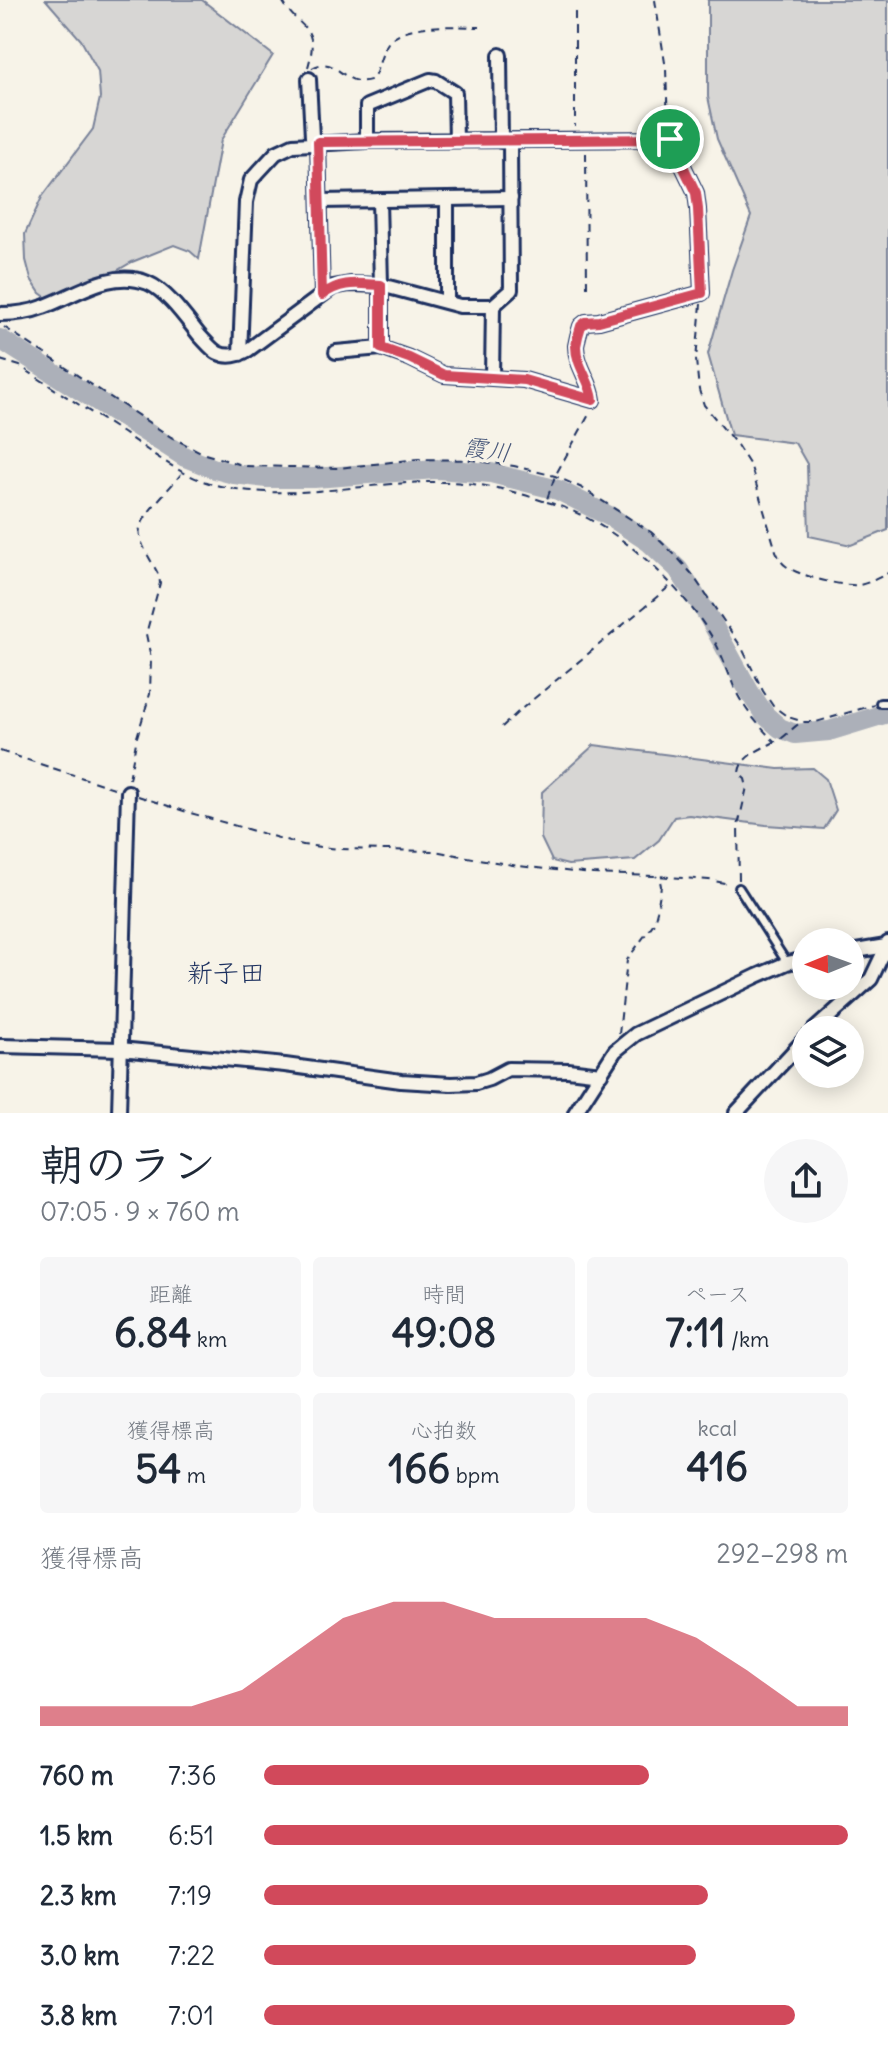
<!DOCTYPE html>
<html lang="ja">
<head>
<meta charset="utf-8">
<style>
	:root { --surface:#fff; --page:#f6f6f7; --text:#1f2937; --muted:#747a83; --accent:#d1495b }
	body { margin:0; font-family:Delius,"Klee One",sans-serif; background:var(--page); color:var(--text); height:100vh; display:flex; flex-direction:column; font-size:30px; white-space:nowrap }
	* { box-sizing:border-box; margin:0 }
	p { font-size:26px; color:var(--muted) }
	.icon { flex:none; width:44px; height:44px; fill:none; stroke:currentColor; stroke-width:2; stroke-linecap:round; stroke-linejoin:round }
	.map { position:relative; height:1113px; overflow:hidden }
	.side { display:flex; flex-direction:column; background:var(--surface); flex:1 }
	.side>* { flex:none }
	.needle { width:52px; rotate:269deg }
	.controls { position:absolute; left:792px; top:928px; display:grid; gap:16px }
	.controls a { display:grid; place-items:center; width:72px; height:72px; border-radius:50%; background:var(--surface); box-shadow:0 4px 20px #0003; font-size:40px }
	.pin { position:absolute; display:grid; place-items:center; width:68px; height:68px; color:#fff; margin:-34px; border:4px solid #fff; border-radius:50%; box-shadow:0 2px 8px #0007 }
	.round { display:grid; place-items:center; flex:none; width:84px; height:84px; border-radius:42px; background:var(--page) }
	.headline { display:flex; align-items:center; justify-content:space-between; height:136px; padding:0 40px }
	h1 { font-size:44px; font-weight:800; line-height:60px }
	.figures { display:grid; grid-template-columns:repeat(3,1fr); gap:12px; height:136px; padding:8px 40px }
	.figures div { display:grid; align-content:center; border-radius:8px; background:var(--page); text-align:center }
	.figures b { font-size:40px; font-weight:800 }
	.figures small { font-size:22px; font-weight:400 }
	.figures p { font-size:22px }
	.chart { height:224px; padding:16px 40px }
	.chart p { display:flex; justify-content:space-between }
	.chart svg { width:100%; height:144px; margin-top:8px; fill:var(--accent); opacity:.7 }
	ul { padding:0 40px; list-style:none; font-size:26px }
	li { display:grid; grid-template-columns:128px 96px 1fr; align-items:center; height:60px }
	li i { height:20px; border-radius:10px; background:var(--accent) }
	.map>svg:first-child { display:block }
</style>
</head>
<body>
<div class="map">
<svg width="888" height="1113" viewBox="0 0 888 1113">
	<rect width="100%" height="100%" fill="#f7f3e8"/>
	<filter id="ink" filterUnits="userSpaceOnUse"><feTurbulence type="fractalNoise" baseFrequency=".0125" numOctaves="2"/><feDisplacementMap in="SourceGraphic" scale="16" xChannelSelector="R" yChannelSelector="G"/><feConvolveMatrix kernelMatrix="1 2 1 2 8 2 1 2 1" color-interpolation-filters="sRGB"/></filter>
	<g filter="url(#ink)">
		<g fill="#d7d6d4" stroke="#798299" stroke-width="2">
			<path d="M46 0H202L273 55 221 140 199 259 190 251 174 245 132 262 75 295 51 301 40 293 31 279 26 260 25 234 42 197 93 129 100 98 98 71 81 40Z"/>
			<path d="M708 0H888V530L851 545 809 536 807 464 795 443 731 435 708 354 732 270 751 216 717 139 708 97Z"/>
			<path d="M594 745 778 769 813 768 826 779 836 810 824 829 766 825 689 815 674 817 659 840 635 860 568 865 552 861 541 838 542 792Z"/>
		</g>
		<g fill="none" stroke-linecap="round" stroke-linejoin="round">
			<path stroke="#acb0b9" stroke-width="20" d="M0 339 185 457 215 469 234 474 267 478H314L436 469 491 473 558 490 611 517 649 542 678 569 707 614 750 693 765 715 780 728 795 734 829 731 888 713"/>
			<g stroke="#1b2f5e" stroke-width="12">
				<g id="service">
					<path d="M880 703H888"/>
					<path d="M739 888 787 963"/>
				</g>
			</g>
			<g stroke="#1b2f5e" stroke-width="18">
				<g id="minor">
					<path d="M500 55 501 141"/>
					<path d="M309 79 312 137 318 142 322 295"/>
					<path d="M367 141V106L430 80 436 81 455 93 456 140"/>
					<path d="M447 199V301"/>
					<path d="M379 200 381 285 460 306H493L511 290 510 141"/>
					<path d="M320 201 511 198"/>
					<path d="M0 314C15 314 28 313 43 307 76 295 111 268 148 283 167 291 187 320 200 336 205 341 212 350 218 353 228 358 239 355 248 350L333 287 350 284 381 285V348L409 358 444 375 524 380 593 400C591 381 576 366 576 346 577 340 579 332 581 326L586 322 599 321 702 293 698 209 696 193 670 139 367 141 293 145 276 153 251 180 246 202 240 354"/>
					<path d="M336 352 381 348"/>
					<path d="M492 377 493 306"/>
					<path d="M850 952 886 946"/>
					<path d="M814 1030 871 979 888 943"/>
					<path d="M0 1046 120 1049 285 1065 401 1081 451 1084 476 1083 489 1079 508 1069 568 1070 601 1074"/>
					<path d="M119 1113 128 792"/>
					<path d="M575 1113 615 1051 636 1034 757 976 787 963 806 959"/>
					<path d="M736 1113 806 1038"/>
				</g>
			</g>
			<g stroke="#1b2f5e" stroke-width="2" stroke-dasharray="8 6" stroke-linecap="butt">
				<path d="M282 0C297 30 321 23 308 67"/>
				<path d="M655 0 666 69 668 125"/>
				<path d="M575 12V127"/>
				<path d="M312 68C338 53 343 91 373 79 379 68 381 53 388 43 403 21 456 27 480 27"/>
				<path d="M586 153 587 288"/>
				<path d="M701 304 696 360 699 390 704 405 737 445 751 467 776 551C779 557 781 563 786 566 799 576 843 587 859 585 869 583 879 578 888 573"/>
				<path d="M4 327 171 437 205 454 245 466 338 468 418 459 472 460 514 466 555 476 582 488 651 532 676 556 692 574 742 648 763 691 773 706 788 717 801 721"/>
				<path d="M0 360 20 366C54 389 89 411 123 433 155 455 186 480 225 487 294 501 363 483 432 482 472 481 509 489 546 502L555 476 591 411"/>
				<path d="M547 502C612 519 682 585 715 642 723 657 728 672 734 687 743 708 759 726 775 742"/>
				<path d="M502 727 519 711 670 586"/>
				<path d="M0 751 117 789"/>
				<path d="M129 779 137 737 150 694 151 658 146 634 160 583 159 576C153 563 143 550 140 536 135 520 171 488 181 474"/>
				<path d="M138 796 187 812 303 845 339 849 434 851 518 866 593 874 656 876 709 880 730 884"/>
				<path d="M739 880 738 826 747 787 745 779 739 774C739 754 768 747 782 738 789 733 794 726 802 722H816L874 705"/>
				<path d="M619 1034 627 960 654 923 657 911 661 886 660 881 656 876"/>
			</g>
			<use href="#service" stroke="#f7f3e8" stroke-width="6"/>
			<use href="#minor" stroke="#f7f3e8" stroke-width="12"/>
		</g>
	</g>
	<g fill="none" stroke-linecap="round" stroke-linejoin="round" filter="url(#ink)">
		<g stroke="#fff" stroke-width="16">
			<path id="route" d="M670 139 696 193 698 209 702 293 599 321 586 322 581 326C579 332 577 340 576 346 576 366 591 381 593 400L524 380 444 375 409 358 381 348V285C358 284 342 280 322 295L318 142Z"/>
		</g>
		<use href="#route" stroke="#d1495b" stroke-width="10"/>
	</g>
	<g text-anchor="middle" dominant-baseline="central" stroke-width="7" stroke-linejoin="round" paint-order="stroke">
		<g font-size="24" font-style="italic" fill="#465679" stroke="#f7f3e8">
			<text transform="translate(487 449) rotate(8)">霞川</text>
		</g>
		<g font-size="26" fill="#1b2f5e" stroke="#f7f3e8">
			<text x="226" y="972">新子田</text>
		</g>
	</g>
</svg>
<div class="controls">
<a><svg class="needle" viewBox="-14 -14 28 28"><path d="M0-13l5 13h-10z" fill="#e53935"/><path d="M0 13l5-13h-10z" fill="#747a83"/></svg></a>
<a><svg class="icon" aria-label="layers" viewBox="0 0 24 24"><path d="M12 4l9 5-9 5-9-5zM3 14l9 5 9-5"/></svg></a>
</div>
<div class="pin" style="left:670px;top:139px;background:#1e9e55"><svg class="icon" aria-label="arrive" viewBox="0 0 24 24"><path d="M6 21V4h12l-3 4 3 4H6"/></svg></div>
</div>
<section class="side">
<div class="headline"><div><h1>朝のラン</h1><p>07:05 · 9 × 760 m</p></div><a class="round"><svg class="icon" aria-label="share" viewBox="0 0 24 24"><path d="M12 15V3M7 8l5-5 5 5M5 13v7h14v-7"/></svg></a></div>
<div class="figures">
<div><p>距離</p><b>6.84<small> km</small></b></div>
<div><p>時間</p><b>49:08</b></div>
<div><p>ペース</p><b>7:11<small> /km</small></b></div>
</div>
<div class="figures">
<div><p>獲得標高</p><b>54<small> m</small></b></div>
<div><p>心拍数</p><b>166<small> bpm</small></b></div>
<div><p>kcal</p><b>416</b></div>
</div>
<div class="chart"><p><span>獲得標高</span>292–298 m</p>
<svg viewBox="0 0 160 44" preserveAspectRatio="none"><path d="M0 44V38L10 38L20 38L30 38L40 33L50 22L60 11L70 6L80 6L90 11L100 11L110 11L120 11L130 17L140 27L150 38L160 38V44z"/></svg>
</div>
<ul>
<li><b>760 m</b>7:36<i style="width:66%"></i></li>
<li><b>1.5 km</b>6:51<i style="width:100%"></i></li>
<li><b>2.3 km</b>7:19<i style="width:76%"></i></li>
<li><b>3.0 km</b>7:22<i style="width:74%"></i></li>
<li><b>3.8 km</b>7:01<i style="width:91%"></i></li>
</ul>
</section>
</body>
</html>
